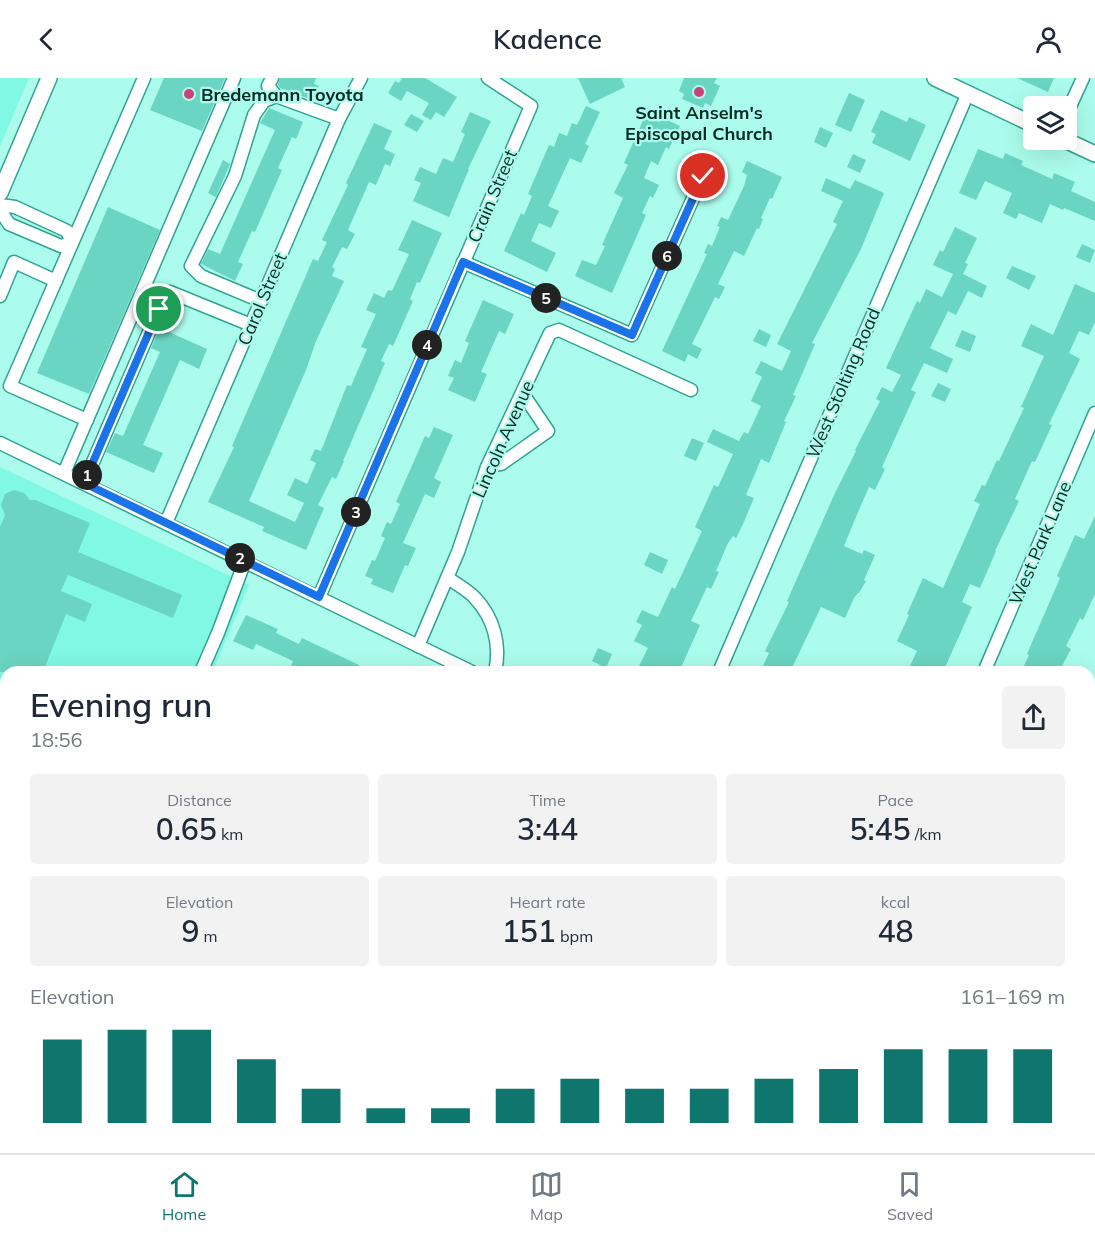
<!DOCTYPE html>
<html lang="en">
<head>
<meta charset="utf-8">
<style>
	:root { --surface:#fff; --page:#f2f2f3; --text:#1f2937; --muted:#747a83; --line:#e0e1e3; --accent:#0f766e }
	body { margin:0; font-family:Mulish,sans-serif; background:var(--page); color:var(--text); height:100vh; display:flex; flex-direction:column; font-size:22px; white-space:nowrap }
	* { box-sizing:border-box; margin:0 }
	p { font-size:20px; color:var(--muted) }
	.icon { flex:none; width:33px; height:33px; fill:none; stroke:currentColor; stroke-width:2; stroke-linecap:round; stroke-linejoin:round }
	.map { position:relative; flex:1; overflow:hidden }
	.details { position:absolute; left:0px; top:588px; width:1095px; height:488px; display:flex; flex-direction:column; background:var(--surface); border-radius:18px 18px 0 0; box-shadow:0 6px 24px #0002 }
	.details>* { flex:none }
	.tools { position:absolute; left:1023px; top:18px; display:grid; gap:12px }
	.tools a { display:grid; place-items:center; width:54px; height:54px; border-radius:6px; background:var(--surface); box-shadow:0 6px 24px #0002; font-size:30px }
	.pin { position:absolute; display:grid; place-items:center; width:51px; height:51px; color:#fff; margin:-26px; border:3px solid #fff; border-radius:50%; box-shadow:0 2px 6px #0007 }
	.km { position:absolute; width:30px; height:30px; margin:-15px; border-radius:50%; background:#222; color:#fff; font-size:16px; line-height:30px; text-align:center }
	.round { display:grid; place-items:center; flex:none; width:63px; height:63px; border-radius:6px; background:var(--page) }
	.head { display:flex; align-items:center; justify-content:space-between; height:102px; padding:0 30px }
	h1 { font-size:33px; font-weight:600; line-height:45px }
	.metrics { display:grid; grid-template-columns:repeat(3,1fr); gap:9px; height:102px; padding:6px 30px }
	.metrics div { display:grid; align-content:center; border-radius:6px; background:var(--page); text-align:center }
	.metrics b { font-size:30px; font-weight:600 }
	.metrics small { font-size:16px; font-weight:400 }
	.metrics p { font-size:16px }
	.chart { height:168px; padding:12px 30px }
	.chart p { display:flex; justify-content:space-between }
	.chart svg { width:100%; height:108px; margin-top:6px; stroke:var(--accent); stroke-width:6 }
	header { display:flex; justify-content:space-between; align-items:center; height:78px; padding:0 30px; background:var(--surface); font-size:27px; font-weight:600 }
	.dock { display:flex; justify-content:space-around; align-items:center; height:84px; border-top:2px solid var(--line); background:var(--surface); font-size:16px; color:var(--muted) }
	.dock a { display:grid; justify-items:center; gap:3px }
	.dock .current { color:var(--accent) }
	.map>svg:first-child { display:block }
</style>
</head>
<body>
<header><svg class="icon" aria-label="back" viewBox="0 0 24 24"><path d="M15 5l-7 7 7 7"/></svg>Kadence<svg class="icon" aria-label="person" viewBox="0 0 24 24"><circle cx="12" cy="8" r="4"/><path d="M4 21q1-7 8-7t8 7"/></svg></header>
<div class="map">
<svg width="1095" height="1075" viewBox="0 0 1095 1075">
	<rect width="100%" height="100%" fill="#abfcec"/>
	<g fill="#80f8e3">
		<path d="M0 0H29L0 68Z"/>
		<path d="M0 389 249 507 215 588 226 594H6V1070H162L160 1075H0Z"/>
	</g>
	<path fill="#f7ba88" d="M1089 885 1095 888V996L1089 993Z"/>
	<g fill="#6ad5c2">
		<path d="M164 0H225L202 53 150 32Z"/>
		<path d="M280 0H316L314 6 319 8 312 22 280 10 278 7Z"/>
		<path d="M402 0H425L457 19 444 39 436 34 431 42 422 37 429 25 407 13 401 23 388 15 395 3 399 5Z"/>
		<path d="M578 0H621L625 9 590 26Z"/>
		<path d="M684 0H717L714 5 720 8 711 28 705 25 703 30 682 21 684 16 679 13Z"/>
		<path d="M1017 0H1054L1048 14Z"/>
		<path d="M849 15 865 22 851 54 835 47Z"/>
		<path d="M586 28 600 34 585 66 589 68 581 85 570 80 548 128 559 133 551 150 539 145 531 163 556 175 547 194 504 173 521 135 524 137 532 118 528 116 549 67 554 69 559 55 567 58 572 45 577 47Z"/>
		<path d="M269 30 303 44 296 61 292 59 278 90 282 92 255 154 252 153 238 184 243 186 235 203 201 186 208 171 220 176 275 52 260 45Z"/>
		<path d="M881 32 907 44 909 39 926 47 910 83 872 65 876 56 871 54Z"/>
		<path d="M470 34 491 43 468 91H469L449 139 413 123 421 105 414 102 420 89 436 96 443 80 453 84 465 56 461 54Z"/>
		<path d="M411 36 424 43 417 54 404 47Z"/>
		<path d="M645 38 659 44 661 39 680 48 669 71 666 69 658 87 651 83 644 100 659 107 653 120 650 118 642 135 646 137 612 215 575 198 582 182 596 187 605 168 602 167 623 120 614 115 628 87 624 85Z"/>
		<path d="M374 45 392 53 384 71 395 76 390 88 385 86 376 107 369 104 348 152 355 156 347 171 342 169 332 189 335 191 332 198 344 203 316 263 306 292 249 423 295 444 304 425 287 417 295 400 307 406 316 385 310 382 315 371 321 373 347 307 351 308 367 271 361 269 376 236 366 232 374 215 384 220 388 212 392 213 409 176 398 172 412 142 442 155 420 205 417 204 410 221 413 223 393 268 389 266 381 283 385 285 343 383H344L336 401 332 399 318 427 324 430 306 472 262 453 264 449 208 424 234 369 232 368 313 181 318 183 327 164 322 162 348 107 346 105Z"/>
		<path d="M820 49 833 55 826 70 814 64Z"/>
		<path d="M978 71 1003 81 1005 75 1023 83 1021 87 1052 101 1054 95 1075 104 1071 113 1095 124V143L1064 130 1063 132 1050 126 1042 145 1019 135 1016 141 1003 135 1012 115 985 103 976 122 959 115Z"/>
		<path d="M853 76 866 82 860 95 847 89Z"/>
		<path d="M223 82 230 86 216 119 208 115Z"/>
		<path d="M747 83 782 99 772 121 770 120 761 140 763 141 759 151 757 150 744 178 734 173 718 206 725 209 719 221 715 219 692 266 702 271 697 281 688 276 685 284 662 273 707 176 704 175 708 166 712 168 720 149 717 148 721 139 728 142 744 108 747 97 742 94Z"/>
		<path d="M826 100 850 111 855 102 884 115 861 171 812 265 815 266 793 317 796 318 784 343 786 344 769 385 761 381 746 417 754 420 743 446 736 460 733 458 728 465 716 493 719 494 711 511 707 509 691 543 700 547 679 594H636L648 570 634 563 642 547 636 544 642 532 658 539 672 509 675 511 702 453 695 449 714 407 718 409 733 376 707 364 713 351 739 363 744 354 748 356 761 328 751 323 762 299 755 295 761 283 782 293 791 273 777 266 837 146 833 144 843 123 821 113Z"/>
		<path d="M108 129 160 152 89 316 37 295Z"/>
		<path d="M955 149 977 160 965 185 968 186 963 196 987 208 982 220 968 213 956 237 948 233 930 270 953 281 947 295 924 285 911 312 916 314 882 389 885 391 875 412 869 409 856 439 844 468 862 476 864 472 875 477 864 502 866 503 859 515H858L854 520 845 540 821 529 790 594H760L769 575 765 573 789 524 787 523 835 415 856 373 855 372 880 323 876 321 882 309 892 314 901 297 886 290 917 223 920 225 926 211 942 219 953 196 933 187 940 172 943 174Z"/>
		<path d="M1082 166 1095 172 1090 185 1076 179Z"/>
		<path d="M1012 188 1036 198 1029 212 1006 200Z"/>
		<path d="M1075 206 1095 215V244L1089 257 1079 253 1069 275 1080 281 1049 346 1052 347 1035 384 1032 383 1015 421 1019 423 995 473H996L980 510 970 506 962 524 972 529 943 594H907L917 573 897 563 909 537 907 536 923 500 943 510 980 426 974 423 982 407 985 408 997 382 999 383 1024 330 1021 329 1044 278 1021 268 1031 246 1053 257Z"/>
		<path d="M483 222 514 236 505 256 499 253 481 294 487 296 475 324 448 312 454 300 448 298 455 282 461 285 469 265 465 263Z"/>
		<path d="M160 250 207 271 199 291 180 282 143 367 163 375 154 395 106 374 115 355 123 358 160 274 151 270Z"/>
		<path d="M759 251 771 257 766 269 753 263Z"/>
		<path d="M962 252 976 258 970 274 955 268Z"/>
		<path d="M938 305 951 311 945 324 931 318Z"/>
		<path d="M434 349 453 357 434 400 441 404 434 420 425 416 403 465 416 470 408 488 405 487 393 515 371 506 373 501 365 498 372 482 375 483 385 460 381 458 387 444 391 446 400 426 396 424 425 358 429 360Z"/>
		<path d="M692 360 704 365 696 383 684 378Z"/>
		<path d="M14 412 24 415 30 422H35L90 445 78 474 182 517 173 540 68 497 61 513 92 526 85 544 66 536 43 594H0V449L5 437 1 427 5 416Z"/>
		<path d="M1095 438V516L1083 542 1080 540 1066 568 1071 571 1059 594H1021L1029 577 1027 576 1060 500 1057 498 1075 457 1084 461Z"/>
		<path d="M650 474 668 482 662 496 644 487Z"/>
		<path d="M246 537 278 551 276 555 299 566 302 560 359 587 355 594H288L293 583 256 566 253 572 233 563Z"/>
		<path d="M598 570 612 576 606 590 592 583Z"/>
	</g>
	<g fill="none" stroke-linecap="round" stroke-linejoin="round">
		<g stroke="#30a391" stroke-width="15">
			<g id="minor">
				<path d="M272 0 268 8 276 18"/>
				<path d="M1066 37 1083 0"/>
				<path d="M0 127 15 129 67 153 72 165"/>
				<path d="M0 132 9 146 61 168 72 165"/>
				<path d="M463 184 632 257 703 98"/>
				<path d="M0 218 14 184 56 203"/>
				<path d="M261 223 201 198 191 188 235 98 254 37 264 23 276 18 339 41"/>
				<path d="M87 342 10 308 144 0"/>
				<path d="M0 365 472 594"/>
				<path d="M487 389 501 386 548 353 523 316"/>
				<path d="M64 395 234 0"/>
				<path d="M84 405 159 231 170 214 251 247"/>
				<path d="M166 445 339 41 361 0"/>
				<path d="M448 500C456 506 468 512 475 520 494 540 501 567 495 594"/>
				<path d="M319 519 531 28 488 0"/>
				<path d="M418 568 458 474 487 389 550 255 559 252 691 312"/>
				<path d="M201 594 218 555 245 483"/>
				<path d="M719 594 968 15"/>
				<path d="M984 594 1095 335"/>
				<path d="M1089 879 1095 881"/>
				<path d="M0 964 6 961"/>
				<path d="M0 1032H2L6 1023"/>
				<path d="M1029 1070 1039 1075"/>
				<path d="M18 1075 20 1070"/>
				<path d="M281 1075 284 1070"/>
				<path d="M520 1075 522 1070"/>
				<path d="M746 1075 748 1070"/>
				<path d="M977 1075 980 1070"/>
			</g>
		</g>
		<g stroke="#30a391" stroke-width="18">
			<g id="major">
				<path d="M935 0 1034 47"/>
				<path d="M1065 62 1095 76"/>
				<path d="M0 115 49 0"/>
			</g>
		</g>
		<use href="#minor" stroke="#fff" stroke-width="12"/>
		<use href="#major" stroke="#fff" stroke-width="15"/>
	</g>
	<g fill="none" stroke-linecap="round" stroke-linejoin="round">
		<g stroke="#fff" stroke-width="12">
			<path id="route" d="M159 231 84 405 319 519 463 184 632 257 703 98"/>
		</g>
		<use href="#route" stroke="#1a73e8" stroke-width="8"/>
	</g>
	<g fill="#cb4077" stroke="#abfcec" stroke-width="2">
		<circle cx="699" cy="14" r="6"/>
		<circle cx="189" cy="16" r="6"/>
	</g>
	<g text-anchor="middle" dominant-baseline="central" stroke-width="4.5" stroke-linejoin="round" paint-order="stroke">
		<g font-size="18" font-weight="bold" fill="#082b26" stroke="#abfcec" text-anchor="start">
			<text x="201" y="16">Bredemann Toyota</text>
			<text x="699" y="34" text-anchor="middle">Saint Anselm's<tspan x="699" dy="21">Episcopal Church</tspan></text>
		</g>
		<g font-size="18" fill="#082b26" stroke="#abfcec">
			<text transform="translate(492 118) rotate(-67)">Crain Street</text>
			<text transform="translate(262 221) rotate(-67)">Carol Street</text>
			<text transform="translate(843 305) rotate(-67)">West Stolting Road</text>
			<text transform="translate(503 361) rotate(-66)">Lincoln Avenue</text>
			<text transform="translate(1040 465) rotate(-67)">West Park Lane</text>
		</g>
	</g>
</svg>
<div class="tools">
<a><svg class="icon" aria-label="layers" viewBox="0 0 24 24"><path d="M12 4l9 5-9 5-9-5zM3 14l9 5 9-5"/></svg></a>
</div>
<div class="pin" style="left:159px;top:231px;background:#1e9e55"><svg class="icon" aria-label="arrive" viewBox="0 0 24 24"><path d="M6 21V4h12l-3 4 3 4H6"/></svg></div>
<div class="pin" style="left:703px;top:98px;background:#d93025"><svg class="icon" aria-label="check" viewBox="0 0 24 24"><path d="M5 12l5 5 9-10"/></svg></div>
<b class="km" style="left:87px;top:397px">1</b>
<b class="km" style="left:240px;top:480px">2</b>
<b class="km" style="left:356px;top:434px">3</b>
<b class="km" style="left:427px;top:267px">4</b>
<b class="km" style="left:546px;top:220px">5</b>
<b class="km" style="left:667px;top:178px">6</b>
<section class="details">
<div class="head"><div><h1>Evening run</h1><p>18:56</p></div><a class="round"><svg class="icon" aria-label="share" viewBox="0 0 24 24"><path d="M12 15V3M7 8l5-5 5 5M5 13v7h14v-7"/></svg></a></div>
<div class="metrics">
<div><p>Distance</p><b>0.65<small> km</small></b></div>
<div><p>Time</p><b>3:44</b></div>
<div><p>Pace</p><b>5:45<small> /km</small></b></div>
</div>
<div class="metrics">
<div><p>Elevation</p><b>9<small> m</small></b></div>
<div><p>Heart rate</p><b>151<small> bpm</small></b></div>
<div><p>kcal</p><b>48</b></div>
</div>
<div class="chart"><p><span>Elevation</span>161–169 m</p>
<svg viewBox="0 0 160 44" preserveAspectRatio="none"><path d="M5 44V10M15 44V6M25 44V6M35 44V18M45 44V30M55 44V38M65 44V38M75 44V30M85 44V26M95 44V30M105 44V30M115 44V26M125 44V22M135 44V14M145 44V14M155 44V14"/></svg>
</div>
</section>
</div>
<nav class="dock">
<a class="current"><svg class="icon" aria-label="home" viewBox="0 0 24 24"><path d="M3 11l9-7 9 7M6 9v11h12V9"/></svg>Home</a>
<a><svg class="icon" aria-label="map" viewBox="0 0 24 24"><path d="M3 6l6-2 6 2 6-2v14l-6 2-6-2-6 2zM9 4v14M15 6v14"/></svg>Map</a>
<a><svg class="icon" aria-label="saved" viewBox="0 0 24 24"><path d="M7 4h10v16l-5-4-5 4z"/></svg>Saved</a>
</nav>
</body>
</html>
